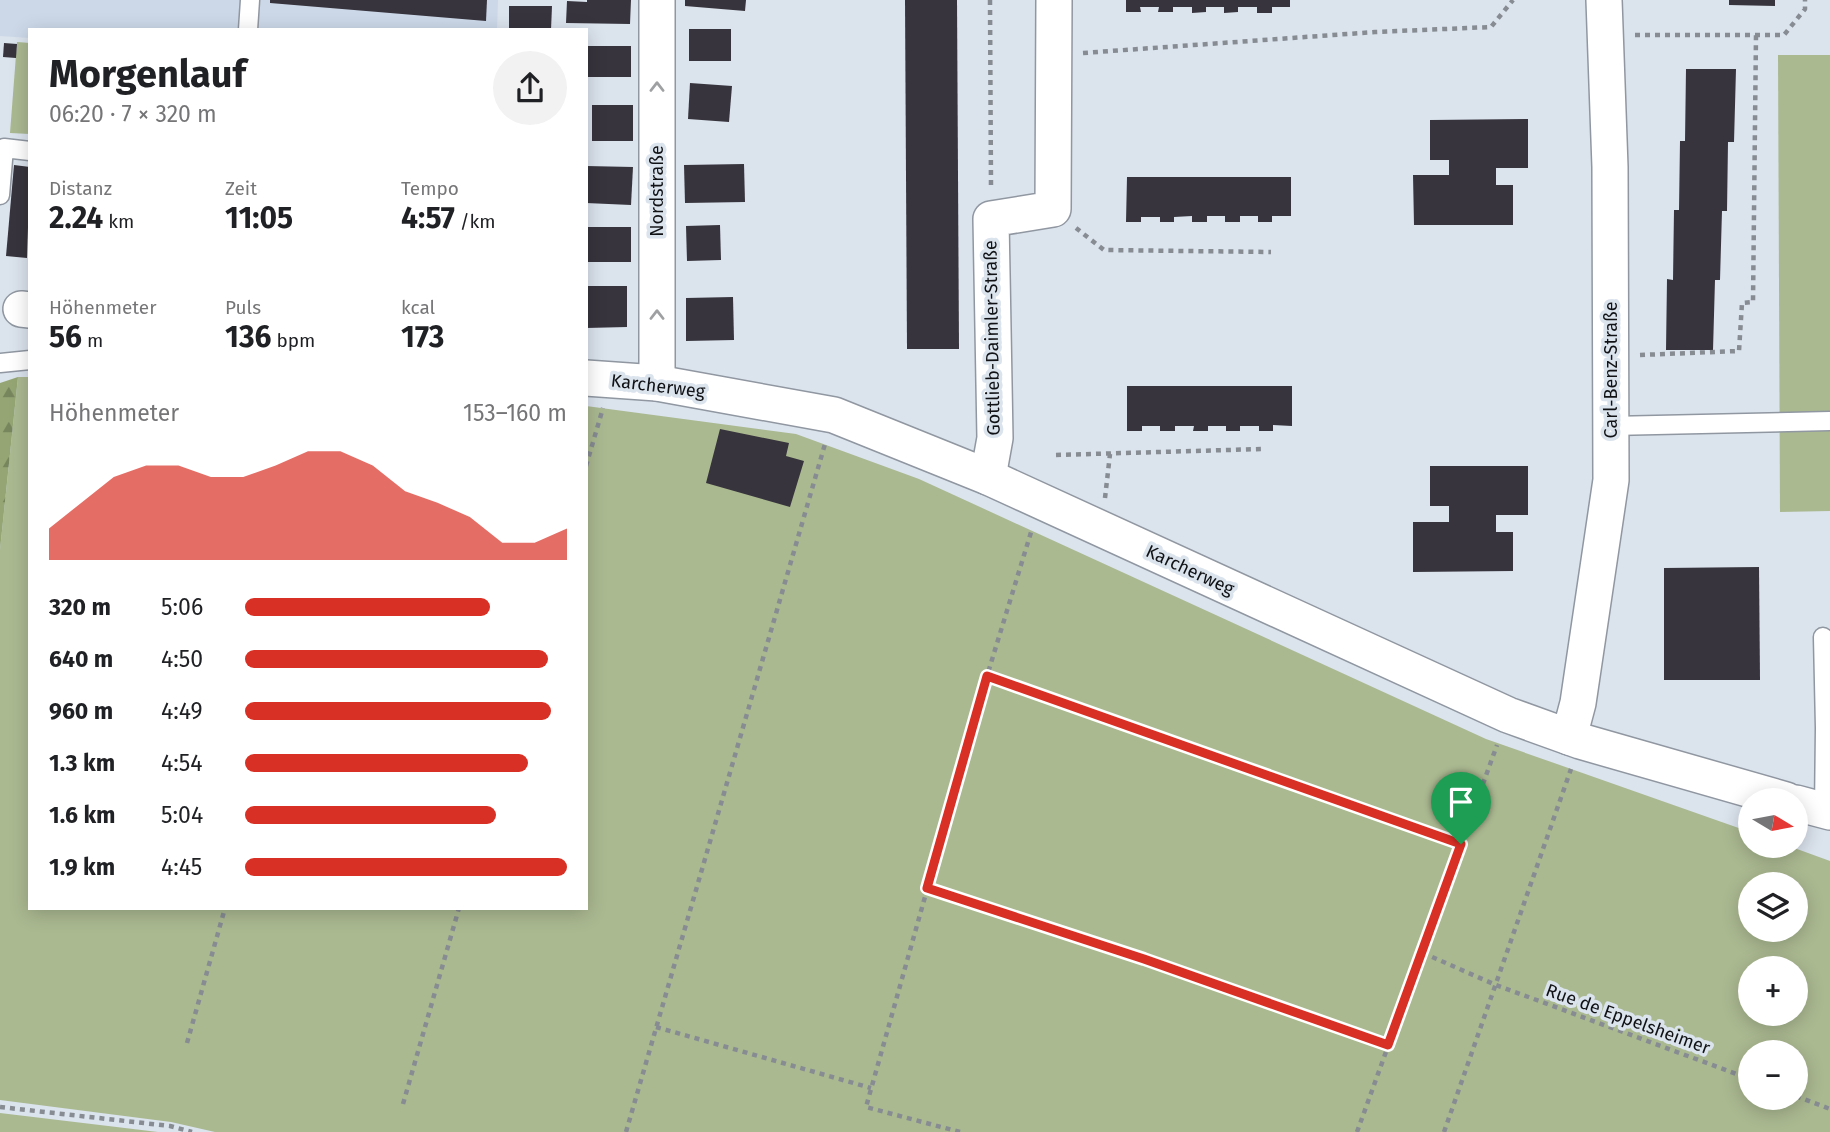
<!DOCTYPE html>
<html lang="de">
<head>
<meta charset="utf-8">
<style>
	:root { --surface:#fff; --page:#f2f2f2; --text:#202124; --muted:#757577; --accent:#d93025 }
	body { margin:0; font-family:"Fira Sans",sans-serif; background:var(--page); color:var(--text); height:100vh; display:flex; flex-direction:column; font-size:26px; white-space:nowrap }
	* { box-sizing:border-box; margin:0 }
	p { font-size:23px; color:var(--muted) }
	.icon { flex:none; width:38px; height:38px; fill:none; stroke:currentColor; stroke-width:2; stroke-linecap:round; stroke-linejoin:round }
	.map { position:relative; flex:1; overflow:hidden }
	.details { position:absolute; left:28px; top:28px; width:560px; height:882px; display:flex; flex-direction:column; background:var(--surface); border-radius:0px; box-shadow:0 4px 18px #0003 }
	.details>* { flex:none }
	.needle { width:46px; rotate:100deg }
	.controls { position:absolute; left:1738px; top:788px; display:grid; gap:14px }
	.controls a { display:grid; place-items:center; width:70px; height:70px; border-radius:50%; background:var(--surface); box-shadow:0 4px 18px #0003; font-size:35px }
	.pin { position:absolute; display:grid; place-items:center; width:60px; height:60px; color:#fff; margin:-72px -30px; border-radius:50% 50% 50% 0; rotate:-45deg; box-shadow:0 0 7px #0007 }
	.pin .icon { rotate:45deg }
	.round { display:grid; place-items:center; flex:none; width:74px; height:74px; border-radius:37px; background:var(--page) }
	.summary { display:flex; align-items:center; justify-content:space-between; height:119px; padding:0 21px }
	h1 { font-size:38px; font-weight:700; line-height:52px }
	.stats { display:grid; grid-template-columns:repeat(3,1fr); gap:10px; height:119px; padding:7px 21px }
	.stats div { display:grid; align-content:center }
	.stats b { font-size:30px; font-weight:700 }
	.stats small { font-size:19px; font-weight:400 }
	.stats p { font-size:19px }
	.chart { height:196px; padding:14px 21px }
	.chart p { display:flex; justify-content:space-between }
	.chart svg { width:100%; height:126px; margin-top:7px; fill:var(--accent); opacity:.7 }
	ul { padding:0 21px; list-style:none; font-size:23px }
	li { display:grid; grid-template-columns:112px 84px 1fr; align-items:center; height:52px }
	li i { height:18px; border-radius:9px; background:var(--accent) }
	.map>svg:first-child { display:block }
</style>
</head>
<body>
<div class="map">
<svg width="1830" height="1132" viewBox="0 0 1830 1132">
	<defs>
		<pattern id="forest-firs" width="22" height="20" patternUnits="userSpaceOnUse" patternTransform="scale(1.75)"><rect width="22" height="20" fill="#95a674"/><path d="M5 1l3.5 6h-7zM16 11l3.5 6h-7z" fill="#78865e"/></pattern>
	</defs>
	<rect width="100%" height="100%" fill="#dbe3ed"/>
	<path fill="#ccd8e8" d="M0 0H498L497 30H30V38L0 36Z"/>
	<g fill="#abb991" fill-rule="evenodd">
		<path d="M17 42 30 43V134L10 133Z"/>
		<path d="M1778 55H1830V511L1780 512Z"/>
		<path d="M18 377H30V908H586V406L796 434 919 479 1486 739 1750 832V845H1786L1830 861V1132H215L171 1122 0 1100V550ZM1750 884H1796V929H1750ZM1750 968H1796V1013H1750ZM1750 1052H1796V1097H1750Z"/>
		<path d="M0 1113 158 1132H0Z"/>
	</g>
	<path fill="url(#forest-firs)" d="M18 377 0 550V383Z"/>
	<g fill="#37343d">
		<path d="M270 0H487L486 21 270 3Z"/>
		<path d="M587 0H631L630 24 566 23 567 1 587 2Z"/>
		<path d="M685 0H746L745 11 685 6Z"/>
		<path d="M905 0H957L959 349H907Z"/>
		<path d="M1126 0H1290V7H1272V13H1257V7H1238V12L1224 13V7H1206V12L1192 13V7H1173V12H1158L1159 7H1140L1141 12H1126Z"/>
		<path d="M1729 0H1775V6L1729 5Z"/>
		<path d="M509 6H552L551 30H509Z"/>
		<rect x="689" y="29" width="42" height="32"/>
		<path d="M4 43 17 44 16 58 3 57Z"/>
		<rect x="586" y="46" width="45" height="31"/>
		<path d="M1686 69H1736L1734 142H1728L1727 211H1722L1720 280H1715L1713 350H1666L1667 279 1673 280 1674 210H1679L1680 141H1685Z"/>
		<path d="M690 83 732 86 729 122 688 119Z"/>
		<rect x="592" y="105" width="41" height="36"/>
		<path d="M1528 119V168H1496V185H1513V225H1414L1413 175H1449V160H1430V120Z"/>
		<path d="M744 164 745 202 685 203 684 165Z"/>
		<path d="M14 165 30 167 27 258 6 256Z"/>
		<path d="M586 166 633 167 631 205 586 203Z"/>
		<path d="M1127 177H1291V216H1272V222H1258V216H1240V222H1225V216H1207V222H1192V216L1174 217V222H1160V217H1141V222H1126Z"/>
		<path d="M720 225 721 260 687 261 686 226Z"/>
		<rect x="586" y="227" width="45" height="35"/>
		<path d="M586 286H627V327L586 328Z"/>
		<path d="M733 297 734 340 686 341V298Z"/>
		<path d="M1127 386H1292V426L1273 425V431H1259V426H1240V431H1226V426H1208V431H1193L1194 426H1175V431H1160V426H1142V431H1127Z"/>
		<path d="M720 429 789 443 786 456 804 461 790 507 706 483Z"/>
		<path d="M1430 466H1528V515H1496V532H1513V571L1413 572V522H1449V506H1430Z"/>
		<path d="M1759 567 1760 680H1664V568Z"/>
	</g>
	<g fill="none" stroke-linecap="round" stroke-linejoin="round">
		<g stroke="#9097a1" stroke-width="21">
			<g id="lane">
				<path d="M248 30 250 0"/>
				<path d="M0 195 4 148 30 151"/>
				<path d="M0 363 30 360"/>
				<path d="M1611 426 1830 421"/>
				<path d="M1823 637 1825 728 1824 811"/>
			</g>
		</g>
		<g stroke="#9097a1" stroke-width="38">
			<g id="street">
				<path d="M21 309 30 310"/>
				<path d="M586 378 657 383 834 415 988 477 1508 715 1580 741 1786 800"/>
				<path d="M657 383V0"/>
				<path d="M988 477 995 438 991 219 1053 209 1054 0"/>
				<path d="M1569 737 1578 703 1611 480 1610 167 1604 0"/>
				<path d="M1796 803 1830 812"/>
			</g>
		</g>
		<g stroke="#878c93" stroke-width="4.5" stroke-dasharray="5 5" stroke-linecap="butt">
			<path d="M990 0 991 187"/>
			<path d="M1635 35H1784L1805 9V0"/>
			<path d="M1083 53 1375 32 1491 27 1513 0"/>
			<path d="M1076 228 1104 250 1271 252"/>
			<path d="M1640 355 1739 351 1742 303 1753 302 1756 35"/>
			<path d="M1056 455 1262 449"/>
			<path d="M586 466 603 408"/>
			<path d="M1105 498 1110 454"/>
			<path d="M987 676 1461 844"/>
			<path d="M927 888 1144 959 1388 1045"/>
			<path d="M1423 953 1496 985 1750 1079"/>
			<path d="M656 1027 871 1088"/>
			<path d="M187 1043 225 908"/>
			<path d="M1796 1096 1830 1109"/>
			<path d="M403 1104 459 908"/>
			<path d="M0 1107 170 1126 192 1132"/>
			<path d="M626 1132 825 444"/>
			<path d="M960 1132 866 1107 987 676 1032 529"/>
			<path d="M1357 1132 1497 745"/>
			<path d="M1444 1132 1571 769"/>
		</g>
		<use href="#lane" stroke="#fff" stroke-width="18"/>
		<use href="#street" stroke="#fff" stroke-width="35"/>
	</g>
	<defs><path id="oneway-chevron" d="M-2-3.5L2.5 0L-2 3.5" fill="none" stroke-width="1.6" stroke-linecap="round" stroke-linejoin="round" transform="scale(1.75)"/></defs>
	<g stroke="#9fa0a1">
		<use href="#oneway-chevron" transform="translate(657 87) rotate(-90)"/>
		<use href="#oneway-chevron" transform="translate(657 315) rotate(-90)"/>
	</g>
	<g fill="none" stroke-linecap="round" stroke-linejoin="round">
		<g stroke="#fff" stroke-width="14">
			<path id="route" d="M987 676 1461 844 1388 1045 1144 959 927 888Z"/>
		</g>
		<use href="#route" stroke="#d93025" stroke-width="9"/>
	</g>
	<g text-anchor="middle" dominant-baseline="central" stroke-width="7" stroke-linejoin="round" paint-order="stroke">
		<g font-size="18" fill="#101215" stroke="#dbe3ed">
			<text transform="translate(657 191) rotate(-90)">Nordstraße</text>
			<text transform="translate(992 338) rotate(-91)">Gottlieb-Daimler-Straße</text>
			<text transform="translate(1611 370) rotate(-90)">Carl-Benz-Straße</text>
			<text transform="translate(658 386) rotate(7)">Karcherweg</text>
			<text transform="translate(1190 570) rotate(25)">Karcherweg</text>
			<text transform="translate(1628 1019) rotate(20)">Rue de Eppelsheimer</text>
		</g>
	</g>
</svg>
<div class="controls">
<a><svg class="needle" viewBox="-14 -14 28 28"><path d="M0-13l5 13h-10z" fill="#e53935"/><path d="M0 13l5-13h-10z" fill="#757577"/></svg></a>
<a><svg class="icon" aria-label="layers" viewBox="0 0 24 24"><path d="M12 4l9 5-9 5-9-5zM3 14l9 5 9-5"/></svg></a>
<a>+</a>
<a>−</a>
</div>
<div class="pin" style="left:1461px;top:844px;background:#1e9e55"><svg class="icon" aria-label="arrive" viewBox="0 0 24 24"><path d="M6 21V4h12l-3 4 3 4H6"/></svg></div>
<section class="details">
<div class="summary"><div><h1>Morgenlauf</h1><p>06:20 · 7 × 320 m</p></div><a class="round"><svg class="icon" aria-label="share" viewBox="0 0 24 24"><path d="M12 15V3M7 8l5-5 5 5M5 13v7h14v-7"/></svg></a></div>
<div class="stats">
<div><p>Distanz</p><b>2.24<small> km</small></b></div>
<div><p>Zeit</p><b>11:05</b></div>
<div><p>Tempo</p><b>4:57<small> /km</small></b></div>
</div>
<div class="stats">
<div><p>Höhenmeter</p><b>56<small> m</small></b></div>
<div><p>Puls</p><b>136<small> bpm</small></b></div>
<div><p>kcal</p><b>173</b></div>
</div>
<div class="chart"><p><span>Höhenmeter</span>153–160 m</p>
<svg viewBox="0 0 160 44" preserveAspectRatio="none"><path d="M0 44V33L10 24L20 15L30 11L40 11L50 15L60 15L70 11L80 6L90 6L100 11L110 20L120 24L130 29L140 38L150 38L160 33V44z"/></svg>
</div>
<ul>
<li><b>320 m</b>5:06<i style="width:76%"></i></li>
<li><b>640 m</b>4:50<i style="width:94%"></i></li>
<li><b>960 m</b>4:49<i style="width:95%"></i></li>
<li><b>1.3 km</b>4:54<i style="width:88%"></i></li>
<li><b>1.6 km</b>5:04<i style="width:78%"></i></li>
<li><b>1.9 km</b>4:45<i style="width:100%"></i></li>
</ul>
</section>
</div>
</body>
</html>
